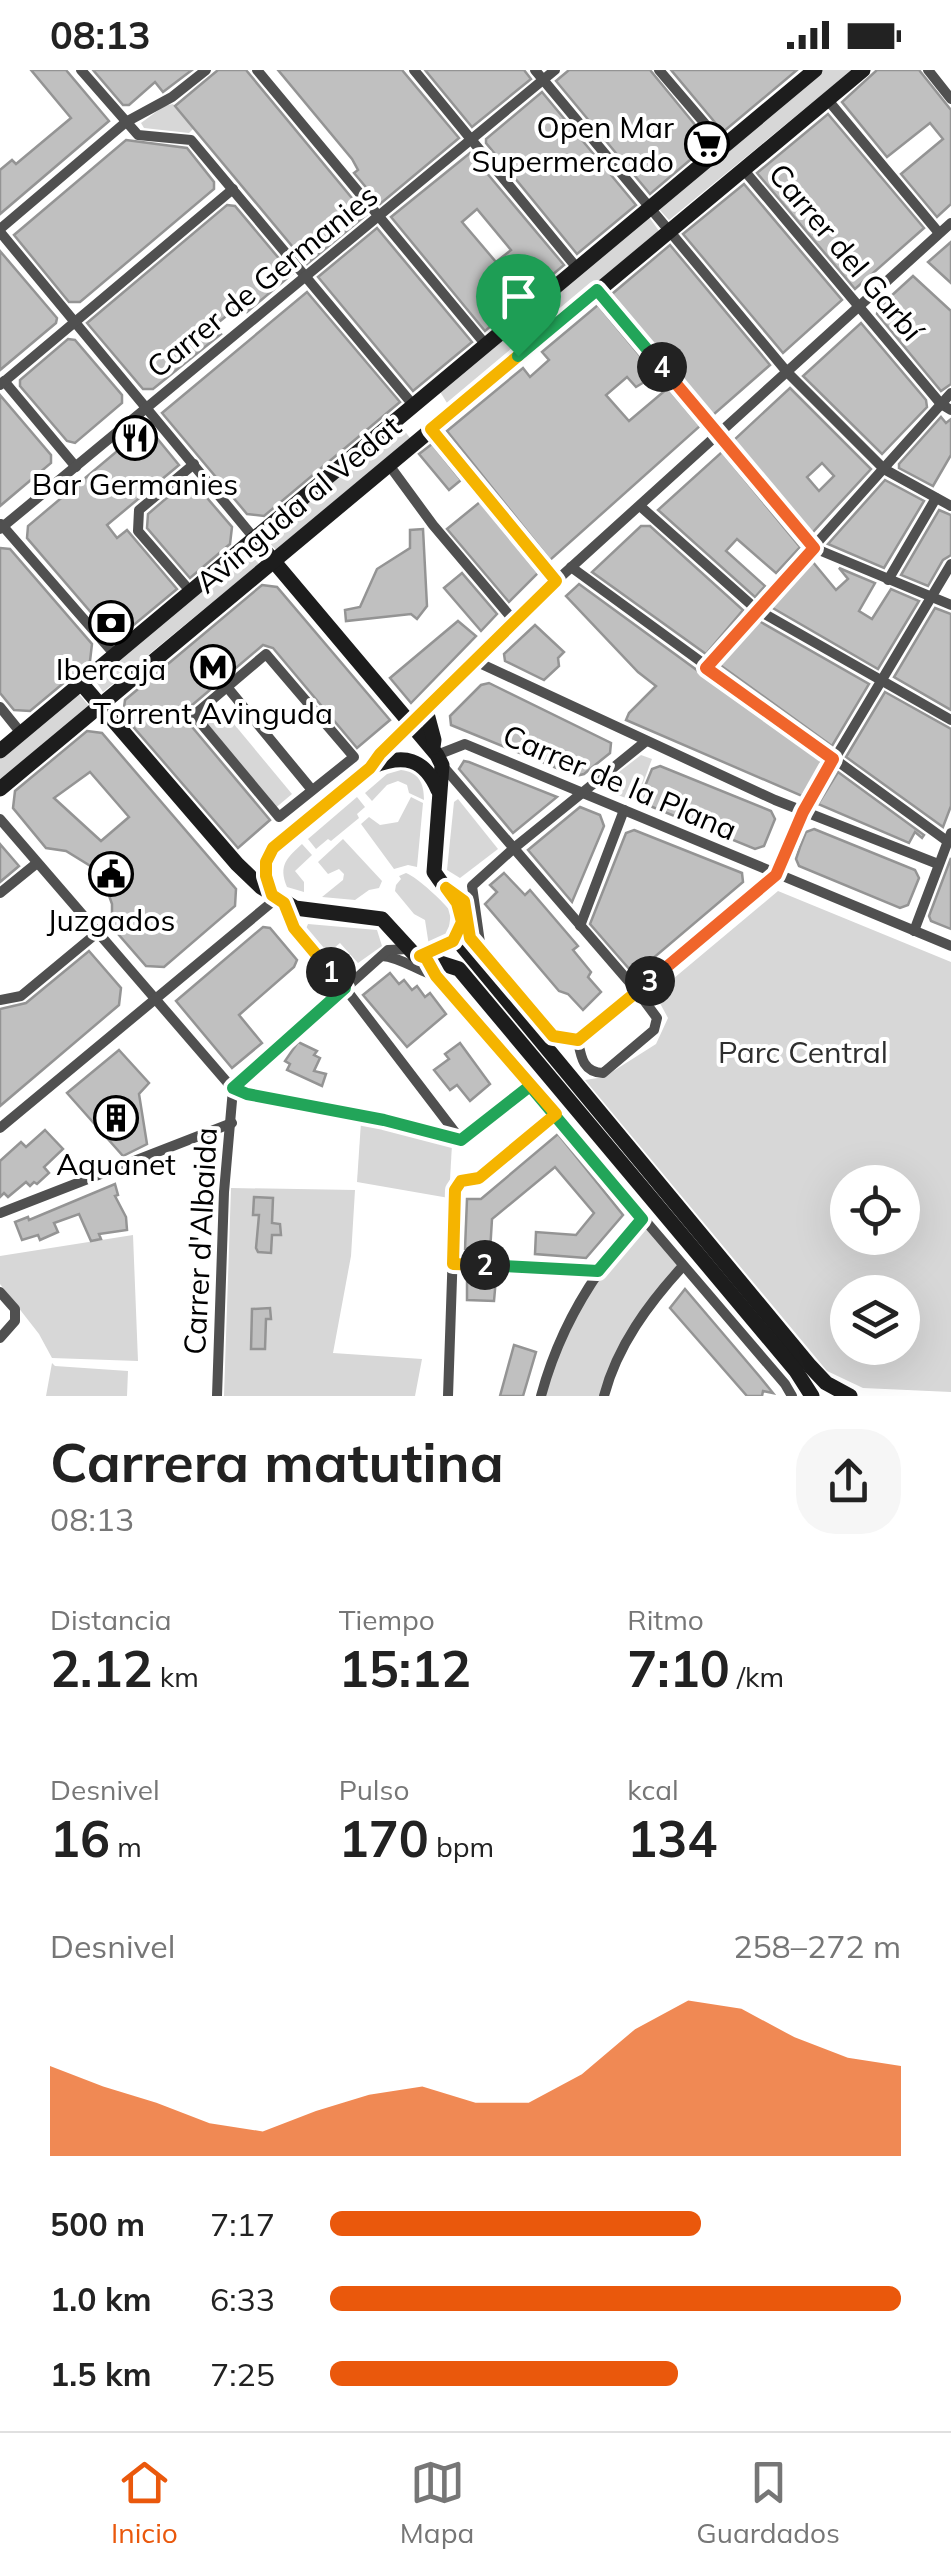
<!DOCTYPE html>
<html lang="es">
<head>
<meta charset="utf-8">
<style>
	:root { --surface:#fff; --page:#f6f6f6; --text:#222; --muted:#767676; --line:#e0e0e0; --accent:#ea580c }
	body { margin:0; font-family:Mulish,sans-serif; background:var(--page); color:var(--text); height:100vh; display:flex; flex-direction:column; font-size:38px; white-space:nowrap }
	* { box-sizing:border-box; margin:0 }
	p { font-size:32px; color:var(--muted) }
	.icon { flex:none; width:55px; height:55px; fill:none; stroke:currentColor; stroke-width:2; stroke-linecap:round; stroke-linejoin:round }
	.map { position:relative; height:1326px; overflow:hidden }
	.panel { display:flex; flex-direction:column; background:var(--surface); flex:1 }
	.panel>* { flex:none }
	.fabs { position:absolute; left:830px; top:1095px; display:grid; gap:20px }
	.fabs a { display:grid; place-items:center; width:90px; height:90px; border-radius:50%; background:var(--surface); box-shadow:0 10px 40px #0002; font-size:50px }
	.pin { position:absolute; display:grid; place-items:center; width:85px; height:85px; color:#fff; margin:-102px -42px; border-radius:50% 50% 50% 0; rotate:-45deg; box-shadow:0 0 10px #0007 }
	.pin .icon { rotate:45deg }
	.km { position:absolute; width:50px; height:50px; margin:-25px; border-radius:50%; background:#222; color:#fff; font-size:28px; line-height:50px; text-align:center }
	.round { display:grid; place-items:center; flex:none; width:105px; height:105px; border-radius:40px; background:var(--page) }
	.summary { display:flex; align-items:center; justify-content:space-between; height:170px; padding:0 50px }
	h1 { font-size:55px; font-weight:700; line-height:75px }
	.metrics { display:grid; grid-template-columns:repeat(3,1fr); gap:15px; height:170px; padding:10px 50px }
	.metrics div { display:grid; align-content:center }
	.metrics b { font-size:50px; font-weight:700 }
	.metrics small { font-size:28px; font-weight:400 }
	.metrics p { font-size:28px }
	.chart { height:280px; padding:20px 50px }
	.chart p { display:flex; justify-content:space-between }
	.chart svg { width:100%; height:180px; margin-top:10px; fill:var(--accent); opacity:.7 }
	ul { padding:0 50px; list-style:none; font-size:32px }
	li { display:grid; grid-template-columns:160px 120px 1fr; align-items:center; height:75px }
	li i { height:25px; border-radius:12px; background:var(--accent) }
	.status { display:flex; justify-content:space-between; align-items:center; height:70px; padding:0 50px; background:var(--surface); direction:ltr }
	.status svg { height:28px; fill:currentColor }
	.dock { display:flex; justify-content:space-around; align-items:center; height:140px; border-top:2px solid var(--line); background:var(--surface); font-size:28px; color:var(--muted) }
	.dock a { display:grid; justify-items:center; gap:5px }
	.dock .on { color:var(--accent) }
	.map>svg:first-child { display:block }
</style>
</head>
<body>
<div class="status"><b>08:13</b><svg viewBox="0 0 49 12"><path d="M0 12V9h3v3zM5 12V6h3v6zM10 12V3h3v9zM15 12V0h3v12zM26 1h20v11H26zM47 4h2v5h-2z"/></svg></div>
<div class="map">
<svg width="951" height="1326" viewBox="0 0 951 1326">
	<rect width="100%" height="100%" fill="#fff"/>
	<g fill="#d7d7d7" fill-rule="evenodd">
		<path d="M823 0H852L669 150 659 139 660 135Z"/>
		<path d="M173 34 194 58 189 63 144 58 141 53 164 36Z"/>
		<path d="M649 147 659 161 451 334 447 333 439 320Z"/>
		<path d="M401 356 410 368 276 480 265 468Z"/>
		<path d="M248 482 259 494 103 622 95 610Z"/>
		<path d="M78 623 89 636 0 711V689Z"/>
		<path d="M219 636 292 724 273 740 199 652Z"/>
		<path d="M641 685 652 689 636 732 605 720 606 712Z"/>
		<path d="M401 700C419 702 424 713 424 730L409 723 407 715 398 711 387 715 372 731 365 723 387 704Z"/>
		<path d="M357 727 365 737 357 744 359 748 331 771 328 769 316 779 308 769Z"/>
		<path d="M411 727 423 733 417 797 408 795 394 799 361 754 369 747 380 755 398 752Z"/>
		<path d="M458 729 498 779 460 808 447 800 454 732Z"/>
		<path d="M343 769 382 811 379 818 369 820 355 830 322 827 343 810 344 804 339 799 328 804 318 792Z"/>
		<path d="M302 774 312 785 295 801 304 812V822L287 817C278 795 287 788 302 774Z"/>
		<path d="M406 803C417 807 445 833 451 842L448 865 429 876 425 850 414 844 395 821 396 815 401 809 399 806Z"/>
		<path d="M778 821 951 892V1322L863 1318 827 1301 585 1010 604 1007 656 974 668 948 655 924ZM848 1112H902V1168H848ZM848 1222H902V1278H848Z"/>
		<path d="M308 854 377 860 382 876 358 893 340 873 328 883 305 861Z"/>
		<path d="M361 1052 452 1074 449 1128 357 1112Z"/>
		<path d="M231 1118 355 1120 351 1186 333 1283 422 1289 415 1326H224Z"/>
		<path d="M640 1150 683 1196C648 1236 623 1276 605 1326H541L590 1212Z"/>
		<path d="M133 1165 138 1291 52 1288 39 1264 0 1214V1186Z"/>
		<path d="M52 1293 55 1296 128 1301 127 1326H46Z"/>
	</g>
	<g fill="#c0c0c0" stroke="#949494" stroke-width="2.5" fill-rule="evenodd">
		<path d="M31 0H66L109 51 0 144V100L12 90 16 94 71 48Z"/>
		<path d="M93 0H192L163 22 155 12 129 35H123Z"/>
		<path d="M218 0H246L366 145 307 194 175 36Z"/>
		<path d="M278 0H402L459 68 380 134 354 103 358 100 352 89Z"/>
		<path d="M425 0H524L531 9 472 57Z"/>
		<path d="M569 0H650L710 73 650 124 556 11Z"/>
		<path d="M671 0H797L723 62Z"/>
		<path d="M877 0H919L951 40V134L937 147 901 104 943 69 930 53 887 87 842 32Z"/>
		<path d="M542 22 636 135 577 184 486 73V69Z"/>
		<path d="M828 44 924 158 855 219 757 103Z"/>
		<path d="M126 70 187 78 214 112V119L80 232H69L14 165Z"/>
		<path d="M470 83 564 195 485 261 391 147ZM477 139 511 180 496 192 462 152Z"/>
		<path d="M744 114 842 230 783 283 683 164Z"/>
		<path d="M227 135 235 136 292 204 247 242 241 234 214 256 221 264 153 319H143L87 253Z"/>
		<path d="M377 158 472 272 413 321 318 207Z"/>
		<path d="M951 172V213L928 192Z"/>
		<path d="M670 175 770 295 713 345 612 224Z"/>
		<path d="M0 181 57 248 56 253 0 300Z"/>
		<path d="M913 206 951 241V314L941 321 877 244 878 238Z"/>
		<path d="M307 222 400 332 264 446 247 444 162 343Z"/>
		<path d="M598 235 656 305 636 317 627 307 606 325 629 351 668 318 700 356 550 490 447 361 523 298 530 307 549 290 542 282Z"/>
		<path d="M861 253 926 330 927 337 882 384 803 306Z"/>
		<path d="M68 269 75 270 122 325V333L75 373 67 371 20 316V310Z"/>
		<path d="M790 318 871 399 812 463 734 370ZM822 393 834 406 819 421 807 407Z"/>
		<path d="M0 325 51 385V393L0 436Z"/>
		<path d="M941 347 946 353 951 349V385L933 416 899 398V394Z"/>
		<path d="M147 356 179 395 107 455 117 468 127 460 177 519 124 563 107 561 27 468 28 456Z"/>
		<path d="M432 374 461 410 449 420 419 384Z"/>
		<path d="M722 382 800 477 776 503 737 469 726 481 765 516 755 527 658 440Z"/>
		<path d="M190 408 232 457 230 474 190 508 147 458 148 444Z"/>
		<path d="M885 410 924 431 884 498 828 474Z"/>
		<path d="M480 432 538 503 509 532 447 459Z"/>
		<path d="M939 440 951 445V485L943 490 928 516 901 505Z"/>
		<path d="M641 456H650L743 540 706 584 592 502Z"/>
		<path d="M423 459 427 536 417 549 411 544 346 551 345 540 360 537 377 499 410 478V460Z"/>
		<path d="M0 478 10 479 92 574 90 591 30 641 14 640 0 623Z"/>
		<path d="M812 491 836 520 848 509 839 498 875 513 859 541 872 549 891 519 919 531 878 599 771 537Z"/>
		<path d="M462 503 497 544 481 561 444 518Z"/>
		<path d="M579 514 820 690 821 694 802 726 626 650 629 643 656 616 638 602 566 526Z"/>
		<path d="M262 515 277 517 390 650 357 678 273 578 263 575 184 642 187 651 270 750 238 778 123 645 125 630Z"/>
		<path d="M935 538 951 544V640L894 607Z"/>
		<path d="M458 551 476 566 411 633 390 608Z"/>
		<path d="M759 551 869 614 832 676 720 595Z"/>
		<path d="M535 555 564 582 558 588 559 596 544 610 505 591 504 584Z"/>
		<path d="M489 613 611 673 610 683 584 704 576 706 451 655 450 646 481 615Z"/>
		<path d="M885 622 951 659V736L943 757 846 687Z"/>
		<path d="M87 661 102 663 236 819 235 836 164 897 146 896 112 857V834L105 814 92 797 66 781 46 778 13 738 15 721ZM90 702 129 747 101 771 54 728Z"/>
		<path d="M464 691 469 692 557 727 513 763 459 699Z"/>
		<path d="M660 696 771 741 775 749 764 776 755 779 645 734 641 726 652 699Z"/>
		<path d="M838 702 924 765 922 768 915 762 909 773 818 734Z"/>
		<path d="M580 737 600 745 604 756 572 832 528 780Z"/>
		<path d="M814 759 915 800 919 808 908 835 900 838 799 796 796 789 800 777 806 762Z"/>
		<path d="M634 760 742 803 743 812 638 901H631L590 854 626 763Z"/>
		<path d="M0 774 19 796 0 812Z"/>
		<path d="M951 788V859L931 851 929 846Z"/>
		<path d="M504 803 525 825 530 820 578 876 573 880 591 902 588 907 601 922 583 940 568 924 559 921 485 834 497 822 490 815Z"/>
		<path d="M263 857 270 858 297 890 294 897 239 945 262 973 232 998 176 931Z"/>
		<path d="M89 881 121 918 119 935 0 1036V939L26 933Z"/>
		<path d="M390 903 399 914 404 910 412 920 417 916 425 927 430 923 446 944 407 977 363 925Z"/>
		<path d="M298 972 317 981 314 985 320 988 314 1001 326 1004 322 1016 287 1000 290 994 285 991Z"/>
		<path d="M460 973 490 1014 470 1031 457 1015 450 1020 434 1000 449 989 445 984Z"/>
		<path d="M119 980 149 1013 139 1024 147 1074 123 1086 67 1023Z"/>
		<path d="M45 1060 63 1079 44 1097 49 1103 37 1114 34 1112 30 1116 26 1112 8 1127 4 1123 0 1127V1091L21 1072 26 1077Z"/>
		<path d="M558 1064 623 1145 586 1188 535 1184 536 1162 576 1165 594 1143 555 1097 492 1149 490 1182 465 1179 467 1129H481Z"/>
		<path d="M115 1114 118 1125 115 1126 126 1147 127 1160 99 1164 101 1169 91 1171 79 1144 54 1153 58 1162 40 1170 38 1165 22 1170 15 1152 28 1147 29 1150Z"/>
		<path d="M254 1127 273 1128 272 1153 280 1154 281 1165H272L271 1183 258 1182 256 1178 259 1145H253Z"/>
		<path d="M467 1206 496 1208 494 1231 467 1230Z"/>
		<path d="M685 1219 760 1307 773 1323 763 1321 762 1326H747L670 1238Z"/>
		<path d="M270 1238 271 1249H266L265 1279H251L252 1239Z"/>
		<path d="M514 1275 536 1282 523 1326H500Z"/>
	</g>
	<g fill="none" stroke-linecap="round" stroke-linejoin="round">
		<g stroke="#505050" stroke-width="10">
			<path d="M81 0 138 65 191 70 414 336"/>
			<path d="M257 0 486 275"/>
			<path d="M414 0 577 198"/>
			<path d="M535 0 787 302 884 399 951 436"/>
			<path d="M659 0 724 76"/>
			<path d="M928 0 951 29"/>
			<path d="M827 29 939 163"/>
			<path d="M743 99 941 334 951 340"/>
			<path d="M0 159 126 52 172 27 206 0"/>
			<path d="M0 162 255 469"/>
			<path d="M597 220 814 478 951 535"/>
			<path d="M4 311 76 397"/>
			<path d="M0 315 233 119"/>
			<path d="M431 359 556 511"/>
			<path d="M389 395 433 455 515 552"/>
			<path d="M640 436 756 539 951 650"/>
			<path d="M1 454 115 585"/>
			<path d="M0 459 555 0"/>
			<path d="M571 497 947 771"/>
			<path d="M888 510 936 428"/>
			<path d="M191 522 138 461 139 440 194 394"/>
			<path d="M266 584 354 687 279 747 194 645Z"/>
			<path d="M475 591 775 730 938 794"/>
			<path d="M706 597 951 323"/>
			<path d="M227 617 312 720"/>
			<path d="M0 637 21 663"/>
			<path d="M425 642 556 511 951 153"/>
			<path d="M437 685 465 674 951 876"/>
			<path d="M442 695 637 921 657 948 654 960 603 1003C583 1002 581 987 578 971"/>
			<path d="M0 749 233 1019 247 1024 384 1050 461 1070"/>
			<path d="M453 821C472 837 463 859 480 879"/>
			<path d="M0 823 37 793"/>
			<path d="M284 833 294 858 345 918 461 1070"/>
			<path d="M580 856 624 740"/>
			<path d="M914 861 951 763"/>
			<path d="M382 886C400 887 418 901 436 906"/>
			<path d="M427 890 436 906 785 1314 792 1326"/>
			<path d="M0 930 21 926 97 863"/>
			<path d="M578 971 776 805 803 742 951 494"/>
			<path d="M578 971 553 966 481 880 472 816 514 778 645 672"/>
			<path d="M233 1019 388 880 409 879"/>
			<path d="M0 1058 277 828"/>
			<path d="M461 1070 530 1016"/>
			<path d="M0 1143 232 1053"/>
			<path d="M453 1194 598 1201"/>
			<path d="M0 1222 15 1239V1251L0 1268"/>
			<path d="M217 1326 224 1122 233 1019"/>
			<path d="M448 1326 455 1120 461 1111 479 1108 556 1044"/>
			<path d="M541 1326C559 1259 595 1199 642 1149"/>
			<path d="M604 1326C617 1276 649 1233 683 1196"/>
		</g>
		<g stroke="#1d1d1d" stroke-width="15">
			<path d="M255 469 437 685 442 695 434 802C454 831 465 840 463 877L810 1296 826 1313 850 1326"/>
			<path d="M81 613 237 794 261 817 295 838 382 849 415 885 459 899 796 1301 812 1326"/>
			<path d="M426 640 434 670 433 677"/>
			<path d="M0 681 815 0"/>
			<path d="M373 696C404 684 424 688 438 720"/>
			<path d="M0 719 863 0"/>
			<path d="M272 825C266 806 263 797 273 778L370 698 380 684 412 654"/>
			<path d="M420 887 453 871 462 853"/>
		</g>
	</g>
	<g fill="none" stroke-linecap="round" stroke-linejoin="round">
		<g stroke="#fff" stroke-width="20">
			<path id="split-1" d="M331 902 294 858 284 833 272 825 266 806V792L273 778 370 698 380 684 556 511 431 359 518 286"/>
		</g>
		<g stroke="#fff" stroke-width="20">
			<path id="split-2" d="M331 902 345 918 233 1018 247 1024 384 1050 461 1070 530 1016 642 1149 598 1201 485 1195"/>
		</g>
		<g stroke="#fff" stroke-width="20">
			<path id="split-3" d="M485 1195 453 1194 455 1120 461 1111 479 1108 556 1044 436 906 426 888 420 886 453 871 462 852 457 833 446 818 464 831 470 868 553 966 578 970 650 911"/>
		</g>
		<g stroke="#fff" stroke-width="20">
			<path id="split-4" d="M650 911 776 805 803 742 833 689 706 598 814 478 662 297"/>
		</g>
		<g stroke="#fff" stroke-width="20">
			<path id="split-5" d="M518 286 597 220 662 297"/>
		</g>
		<use href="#split-1" stroke="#f5b400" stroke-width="12"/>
		<use href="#split-2" stroke="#22a559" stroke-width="12"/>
		<use href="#split-3" stroke="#f5b400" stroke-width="12"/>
		<use href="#split-4" stroke="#f0652b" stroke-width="12"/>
		<use href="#split-5" stroke="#22a559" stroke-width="12"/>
	</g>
	<defs>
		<g id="supermarket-ring" transform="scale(2.25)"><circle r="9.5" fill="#fff" stroke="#000" stroke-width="1.5"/><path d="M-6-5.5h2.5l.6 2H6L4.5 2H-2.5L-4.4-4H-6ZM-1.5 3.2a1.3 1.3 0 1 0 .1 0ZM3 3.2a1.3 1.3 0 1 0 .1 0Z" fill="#000"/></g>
		<g id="restaurant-ring" transform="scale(2.25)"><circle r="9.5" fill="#fff" stroke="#000" stroke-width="1.5"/><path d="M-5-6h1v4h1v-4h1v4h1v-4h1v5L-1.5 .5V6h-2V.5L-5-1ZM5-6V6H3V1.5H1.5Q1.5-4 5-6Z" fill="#000"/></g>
		<g id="bank-ring" transform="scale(2.25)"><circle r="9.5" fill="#fff" stroke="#000" stroke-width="1.5"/><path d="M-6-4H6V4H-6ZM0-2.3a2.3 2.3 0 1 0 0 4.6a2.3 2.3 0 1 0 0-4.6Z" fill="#000"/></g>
		<g id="metro-ring" transform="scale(2.25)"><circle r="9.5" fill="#fff" stroke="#000" stroke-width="1.5"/><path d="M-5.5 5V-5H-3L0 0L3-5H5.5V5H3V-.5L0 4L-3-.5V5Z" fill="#000"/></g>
		<g id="civic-ring" transform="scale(2.25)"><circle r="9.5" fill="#fff" stroke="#000" stroke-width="1.5"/><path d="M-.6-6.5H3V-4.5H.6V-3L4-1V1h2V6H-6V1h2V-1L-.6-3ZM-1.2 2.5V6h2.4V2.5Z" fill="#000"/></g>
		<g id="building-ring" transform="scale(2.25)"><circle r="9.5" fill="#fff" stroke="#000" stroke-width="1.5"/><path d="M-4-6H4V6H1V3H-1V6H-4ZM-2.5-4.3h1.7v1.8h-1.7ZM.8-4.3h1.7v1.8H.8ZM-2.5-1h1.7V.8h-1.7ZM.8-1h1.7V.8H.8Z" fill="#000"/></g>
	</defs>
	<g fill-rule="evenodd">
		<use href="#supermarket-ring" x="707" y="74"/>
		<use href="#restaurant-ring" x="135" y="368"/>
		<use href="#bank-ring" x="111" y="553"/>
		<use href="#metro-ring" x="213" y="597"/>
		<use href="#civic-ring" x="111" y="804"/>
		<use href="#building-ring" x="116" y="1048"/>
	</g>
	<g text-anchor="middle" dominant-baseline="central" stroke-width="8" stroke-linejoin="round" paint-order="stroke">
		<g font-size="30" fill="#000" stroke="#fff">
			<text x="674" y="57" text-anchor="end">Open Mar<tspan x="674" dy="34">Supermercado</tspan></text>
			<text x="135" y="414">Bar Germanies</text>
			<text x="111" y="599">Ibercaja</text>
			<text x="213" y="643">Torrent Avinguda</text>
			<text x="111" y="850">Juzgados</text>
			<text x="116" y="1094">Aquanet</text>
		</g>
		<g font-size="30" fill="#000" stroke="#fff">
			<text transform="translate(846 182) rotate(50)">Carrer del Garbí</text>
			<text transform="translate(262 211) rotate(-39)">Carrer de Germanies</text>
			<text transform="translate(298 434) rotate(-40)">Avinguda al Vedat</text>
			<text transform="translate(620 712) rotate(23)">Carrer de la Plana</text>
			<text transform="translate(200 1171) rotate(-87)">Carrer d'Albaida</text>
		</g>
		<g font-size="30" fill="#2e2e2e" stroke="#fff">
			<text x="803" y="982">Parc Central</text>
		</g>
	</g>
</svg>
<div class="fabs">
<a><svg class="icon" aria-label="locate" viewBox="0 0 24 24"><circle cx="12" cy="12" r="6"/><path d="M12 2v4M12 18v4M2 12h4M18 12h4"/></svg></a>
<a><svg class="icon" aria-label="layers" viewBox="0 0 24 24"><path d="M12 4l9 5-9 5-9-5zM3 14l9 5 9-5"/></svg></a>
</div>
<div class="pin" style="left:518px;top:286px;background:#1e9e55"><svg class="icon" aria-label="arrive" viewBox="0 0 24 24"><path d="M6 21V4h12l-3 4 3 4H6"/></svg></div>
<b class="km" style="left:331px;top:902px">1</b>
<b class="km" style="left:485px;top:1195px">2</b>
<b class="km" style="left:650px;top:911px">3</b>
<b class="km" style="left:662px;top:297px">4</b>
</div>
<section class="panel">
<div class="summary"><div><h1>Carrera matutina</h1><p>08:13</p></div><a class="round"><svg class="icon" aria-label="share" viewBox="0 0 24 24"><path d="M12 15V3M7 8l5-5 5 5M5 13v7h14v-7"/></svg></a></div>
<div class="metrics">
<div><p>Distancia</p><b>2.12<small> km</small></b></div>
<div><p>Tiempo</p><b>15:12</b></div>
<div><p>Ritmo</p><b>7:10<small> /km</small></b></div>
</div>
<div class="metrics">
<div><p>Desnivel</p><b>16<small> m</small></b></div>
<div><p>Pulso</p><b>170<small> bpm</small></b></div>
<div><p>kcal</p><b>134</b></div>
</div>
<div class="chart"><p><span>Desnivel</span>258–272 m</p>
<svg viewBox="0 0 160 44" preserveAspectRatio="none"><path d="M0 44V22L10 27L20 31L30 36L40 38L50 33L60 29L70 27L80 31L90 31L100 24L110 13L120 6L130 8L140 15L150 20L160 22V44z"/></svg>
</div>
<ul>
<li><b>500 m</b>7:17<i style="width:65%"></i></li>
<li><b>1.0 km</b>6:33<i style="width:100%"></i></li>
<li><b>1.5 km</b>7:25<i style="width:61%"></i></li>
</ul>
</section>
<nav class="dock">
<a class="on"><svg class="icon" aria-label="home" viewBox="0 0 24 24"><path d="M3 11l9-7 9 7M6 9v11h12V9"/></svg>Inicio</a>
<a><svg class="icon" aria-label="map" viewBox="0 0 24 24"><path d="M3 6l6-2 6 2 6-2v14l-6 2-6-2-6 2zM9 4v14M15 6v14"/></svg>Mapa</a>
<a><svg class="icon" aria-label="saved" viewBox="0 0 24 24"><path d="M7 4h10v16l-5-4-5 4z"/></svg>Guardados</a>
</nav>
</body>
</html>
